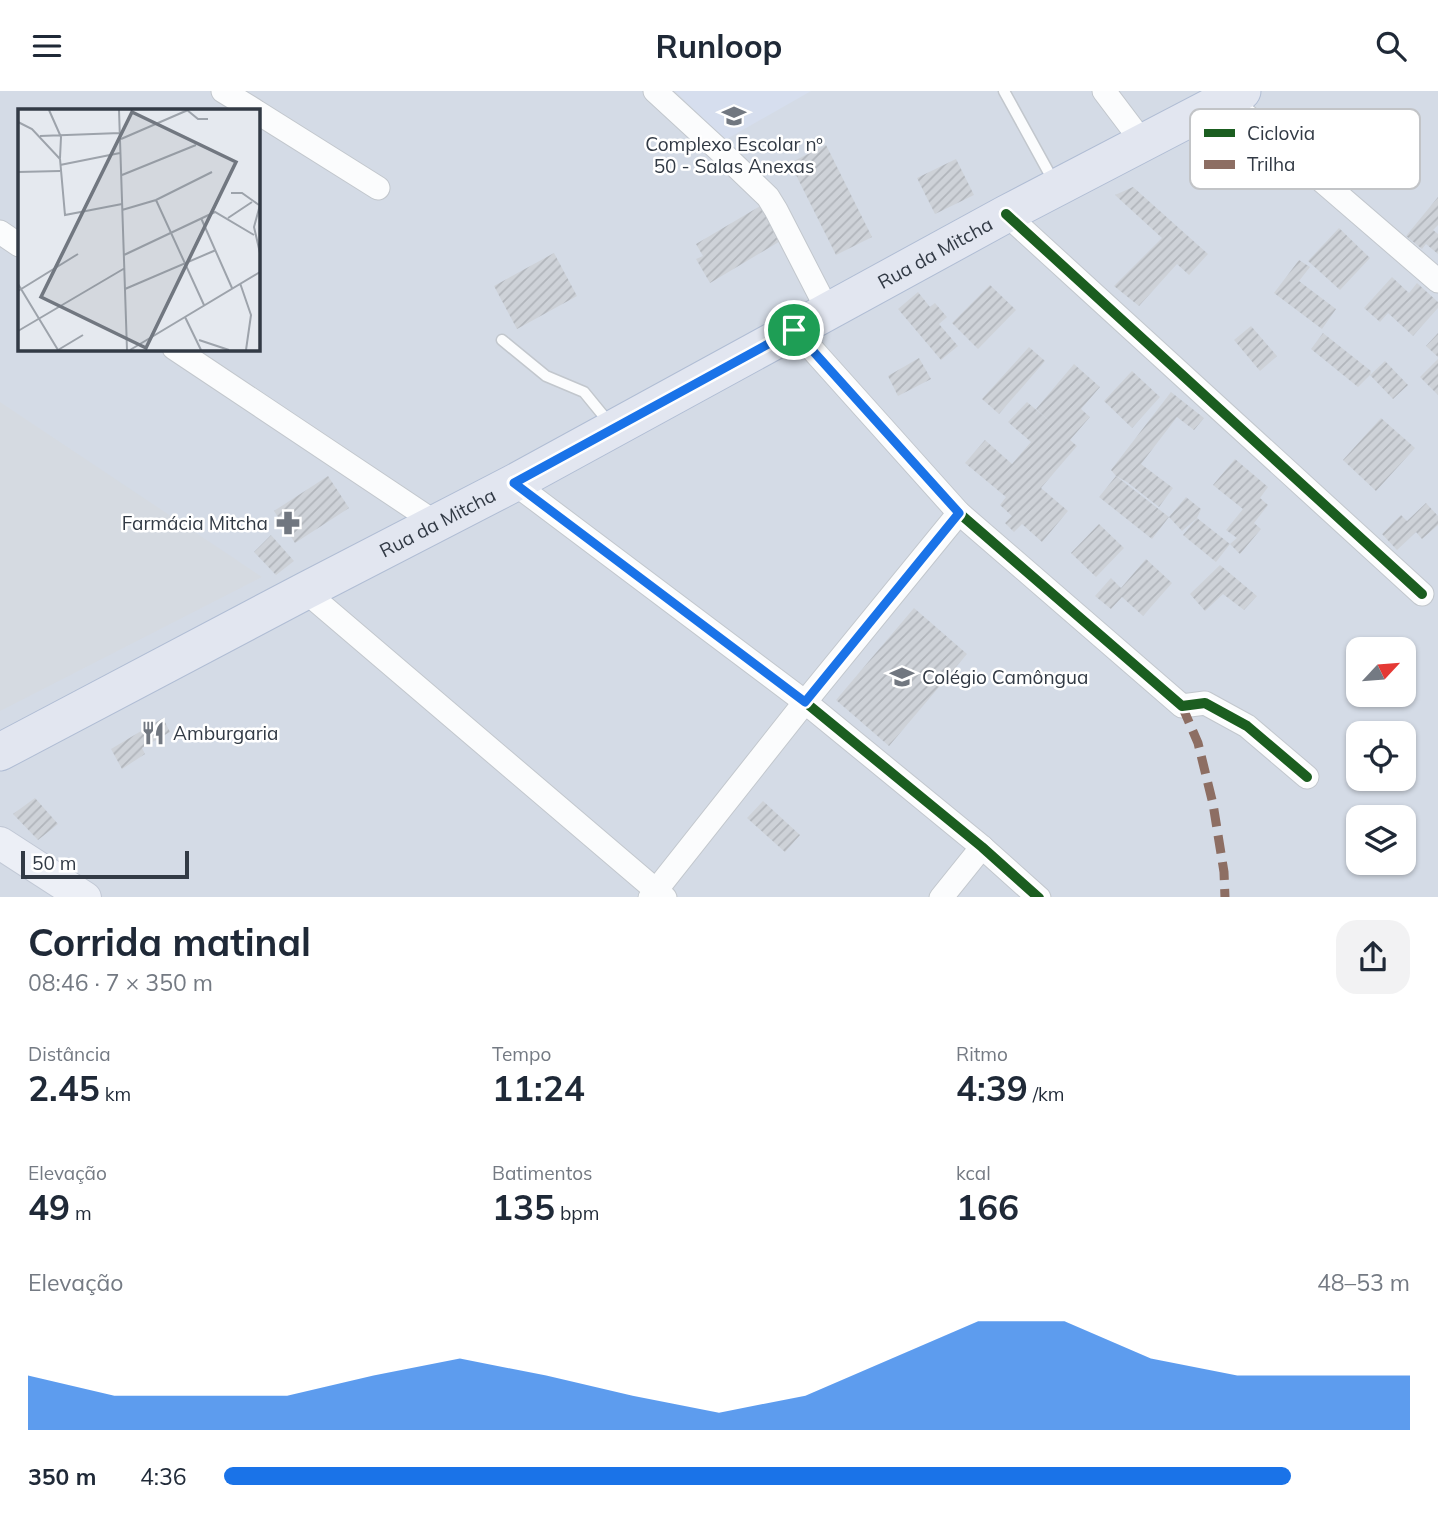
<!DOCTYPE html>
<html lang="pt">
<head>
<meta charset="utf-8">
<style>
	:root { --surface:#fff; --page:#f2f2f3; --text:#1f2937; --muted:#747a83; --accent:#1a73e8 }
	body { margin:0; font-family:Mulish,sans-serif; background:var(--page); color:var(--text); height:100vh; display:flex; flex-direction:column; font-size:26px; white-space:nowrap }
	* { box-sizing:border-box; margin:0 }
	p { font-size:23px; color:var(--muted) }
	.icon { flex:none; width:38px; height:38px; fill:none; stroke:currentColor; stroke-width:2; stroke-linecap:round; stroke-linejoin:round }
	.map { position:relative; height:806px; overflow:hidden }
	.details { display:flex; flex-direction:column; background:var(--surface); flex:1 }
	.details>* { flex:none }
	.needle { width:46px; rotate:64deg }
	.buttons { position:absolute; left:1346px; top:546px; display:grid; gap:14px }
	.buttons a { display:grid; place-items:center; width:70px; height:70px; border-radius:14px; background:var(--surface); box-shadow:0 2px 5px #0004; font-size:35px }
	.scale { position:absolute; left:21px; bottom:18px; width:168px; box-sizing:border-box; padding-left:7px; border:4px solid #323a45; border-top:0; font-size:19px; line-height:24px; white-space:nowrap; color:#323a45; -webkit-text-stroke:5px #fff; paint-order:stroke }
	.pin { position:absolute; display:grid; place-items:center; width:60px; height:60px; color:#fff; margin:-30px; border:4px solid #fff; border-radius:50%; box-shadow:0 2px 7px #0007 }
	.round { display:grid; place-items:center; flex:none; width:74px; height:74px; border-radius:21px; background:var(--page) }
	.headline { display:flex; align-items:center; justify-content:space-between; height:119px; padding:0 28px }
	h1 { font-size:38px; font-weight:700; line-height:52px }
	.figures { display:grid; grid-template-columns:repeat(3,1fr); gap:10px; height:119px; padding:7px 28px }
	.figures div { display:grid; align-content:center }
	.figures b { font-size:35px; font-weight:700 }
	.figures small { font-size:19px; font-weight:400 }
	.figures p { font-size:19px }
	.chart { height:196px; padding:14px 28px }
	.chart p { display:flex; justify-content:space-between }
	.chart svg { width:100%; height:126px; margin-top:7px; fill:var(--accent); opacity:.7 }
	ul { padding:0 28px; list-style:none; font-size:23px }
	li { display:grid; grid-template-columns:112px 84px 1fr; align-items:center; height:52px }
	li i { height:18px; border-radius:9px; background:var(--accent) }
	header { display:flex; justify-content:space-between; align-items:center; height:91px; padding:0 28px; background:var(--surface); font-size:32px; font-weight:700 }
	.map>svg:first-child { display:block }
</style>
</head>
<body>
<header><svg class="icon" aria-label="menu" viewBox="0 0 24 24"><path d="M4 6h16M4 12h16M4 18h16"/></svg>Runloop<svg class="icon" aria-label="search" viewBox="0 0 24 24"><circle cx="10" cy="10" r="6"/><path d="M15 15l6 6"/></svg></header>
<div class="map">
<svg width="1438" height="807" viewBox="0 0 1438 807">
	<defs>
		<pattern id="building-hatch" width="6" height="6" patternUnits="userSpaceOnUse" patternTransform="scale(1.75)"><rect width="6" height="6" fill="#ced2d8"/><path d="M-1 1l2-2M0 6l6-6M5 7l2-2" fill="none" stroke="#b1b5bb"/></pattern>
	</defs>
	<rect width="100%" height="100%" fill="#e5e9ef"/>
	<path fill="#d4dbe6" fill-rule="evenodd" d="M0 0H1438V806H0ZM19 19H257V257H19ZM1358 558H1404V604H1358ZM1358 642H1404V688H1358ZM1358 726H1404V772H1358Z"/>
	<path fill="#d5dae1" d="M0 311 262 486 0 620Z"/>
	<path fill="#d6deee" d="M675 0H811L725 49Z"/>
	<g fill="url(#building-hatch)">
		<path d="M826 54 872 146 836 164 790 72Z"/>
		<path d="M956 68 974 104 935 123 917 87Z"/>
		<path d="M1133 96 1208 163 1189 184 1177 173 1139 215 1114 195 1162 147 1115 104Z"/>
		<path d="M1438 106V134L1433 139 1438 143V163L1426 153 1422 158 1406 145Z"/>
		<path d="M762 114 782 149 710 192 696 168 703 165 696 153Z"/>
		<path d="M1339 137 1370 167 1340 199 1308 170Z"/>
		<path d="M554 162 577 205 517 238 494 195Z"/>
		<path d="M1299 169 1310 176 1299 190 1336 218 1322 238 1274 202Z"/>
		<path d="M1392 186 1409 202 1417 192 1438 211V217L1413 245 1388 222 1380 231 1364 217Z"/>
		<path d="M990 194 1016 219 978 258 952 232Z"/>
		<path d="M918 201 930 216 935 212 947 226 939 233 958 255 941 269 898 218Z"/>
		<path d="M1251 235 1277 265 1260 280 1234 249Z"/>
		<path d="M1323 242 1371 280 1370 284 1385 270 1408 294 1393 308 1370 284 1358 296 1311 258Z"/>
		<path d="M1438 242V266L1426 255Z"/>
		<path d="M1029 256 1045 270 999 323 982 308Z"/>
		<path d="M919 267 931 288 898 305 888 285Z"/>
		<path d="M1438 268V304L1420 286Z"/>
		<path d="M1074 273 1100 296 1081 318 1090 326 1070 349 1077 355 1041 397 1068 420 1042 451 1022 433 1014 441 1005 432 1012 425 1000 414 1006 406 965 372 985 349 1012 373 1031 351 1008 331 1027 311 1053 333 1036 318Z"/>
		<path d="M1132 280 1160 306 1132 337 1104 310Z"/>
		<path d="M1171 301 1204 327 1194 339 1177 326 1141 373 1173 397 1159 416 1127 391 1116 385 1111 379Z"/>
		<path d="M1381 327 1415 357 1376 400 1343 369Z"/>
		<path d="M1235 368 1268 396 1260 407 1268 414 1254 432 1261 438 1240 463 1230 453 1237 447 1226 439 1243 418 1213 394Z"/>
		<path d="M328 385 349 417 295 452 274 420Z"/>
		<path d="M1116 385 1169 426 1152 448 1099 406Z"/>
		<path d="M1186 406 1201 418 1197 427 1230 453 1216 471 1183 444 1197 427 1182 440 1169 426Z"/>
		<path d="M1426 412 1438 425V434L1422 448 1416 441 1397 459 1382 443 1401 424 1407 430Z"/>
		<path d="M1099 433 1124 457 1096 486 1071 462Z"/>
		<path d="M271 444 294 470 276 484 254 461Z"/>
		<path d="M1146 468 1172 492 1143 525 1122 506 1111 518 1095 505 1111 487 1121 497Z"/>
		<path d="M1220 474 1257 505 1244 519 1223 503 1205 520 1190 503Z"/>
		<path d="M914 517 967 563 889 655 836 609Z"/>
		<path d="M163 627 170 641 142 657 145 663 122 678 111 658Z"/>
		<path d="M35 707 58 733 38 749 13 723Z"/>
		<path d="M763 710 800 744 785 761 747 727Z"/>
	</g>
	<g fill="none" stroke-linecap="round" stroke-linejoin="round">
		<g stroke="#c2c7cd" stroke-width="13">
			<g id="service">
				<path d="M1004 0 1054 91"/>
				<path d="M502 249 546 285 584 301 611 334"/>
			</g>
		</g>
		<g stroke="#c2c7cd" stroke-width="25">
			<g id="minor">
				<path d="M223 0 254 19"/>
				<path d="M655 0 718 58 768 106 776 119 828 220"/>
				<path d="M1104 0 1144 53"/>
				<path d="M1227 8 1438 190"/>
				<path d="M257 21 378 97"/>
				<path d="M1006 123 1422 503"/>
				<path d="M0 141 19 154"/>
				<path d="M795 239 959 422 1182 615 1205 612 1247 635 1307 686"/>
				<path d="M174 257 436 432"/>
				<path d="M514 392 805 611 982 756 1039 807"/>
				<path d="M305 500 665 807"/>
				<path d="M650 807 805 611 959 422"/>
				<path d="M941 807 982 756"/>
			</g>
		</g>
		<g stroke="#c1c8d5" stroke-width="34">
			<path id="secondary" d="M0 752 85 807"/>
		</g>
		<g stroke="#b0bdd4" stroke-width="39">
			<g id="primary">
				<path id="s1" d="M0 661 305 500 514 392 1006 123 1242 0"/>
			</g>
		</g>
		<use href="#service" stroke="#fbfcfd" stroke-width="10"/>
		<use href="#minor" stroke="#fbfcfd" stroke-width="23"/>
		<use href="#secondary" stroke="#eceff6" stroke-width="32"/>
		<use href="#primary" stroke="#e2e6f0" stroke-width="37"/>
		<path stroke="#8d6e63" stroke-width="9" stroke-dasharray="18 9" stroke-linecap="butt" d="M1182 615 1198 652 1213 713 1224 781 1225 807"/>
		<g stroke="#fff" stroke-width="15">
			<g id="cycleway">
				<path d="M1006 123 1422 503"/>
				<path d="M795 239 959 422 1182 615 1205 612 1247 635 1307 686"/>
				<path d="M514 392 805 611 982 756 1039 807"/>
			</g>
		</g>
		<use href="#cycleway" stroke="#1b5e20" stroke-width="10"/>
	</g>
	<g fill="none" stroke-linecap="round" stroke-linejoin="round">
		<g stroke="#fff" stroke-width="14">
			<path id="route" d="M794 239 959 422 805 611 514 392Z"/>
		</g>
		<use href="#route" stroke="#1a73e8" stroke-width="9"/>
	</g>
	<defs>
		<g id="school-bare" transform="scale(1.89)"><path d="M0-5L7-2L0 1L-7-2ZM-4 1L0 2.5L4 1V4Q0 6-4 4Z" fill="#717780" stroke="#fff" stroke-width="2.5" paint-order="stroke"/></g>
		<g id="pharmacy-bare" transform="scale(1.89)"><path d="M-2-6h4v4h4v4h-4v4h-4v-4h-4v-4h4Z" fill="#717780" stroke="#fff" stroke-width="2.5" paint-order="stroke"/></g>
		<g id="restaurant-bare" transform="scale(1.89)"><path d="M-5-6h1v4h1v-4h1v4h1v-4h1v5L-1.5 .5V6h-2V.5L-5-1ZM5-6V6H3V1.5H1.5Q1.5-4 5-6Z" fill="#717780" stroke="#fff" stroke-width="2.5" paint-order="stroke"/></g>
	</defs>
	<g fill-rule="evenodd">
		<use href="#school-bare" x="734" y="25"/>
		<use href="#pharmacy-bare" x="288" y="432"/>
		<use href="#school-bare" x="902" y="586"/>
		<use href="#restaurant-bare" x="153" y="642"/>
	</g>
	<g text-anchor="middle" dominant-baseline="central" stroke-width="5" stroke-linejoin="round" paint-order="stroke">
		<g font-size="19" fill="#323a45" stroke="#fff" text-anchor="start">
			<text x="734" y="53" text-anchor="middle">Complexo Escolar nº<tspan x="734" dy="22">50 - Salas Anexas</tspan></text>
			<text x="268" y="432" text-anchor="end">Farmácia Mitcha</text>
			<text x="922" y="586">Colégio Camôngua</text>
			<text x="173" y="642">Amburgaria</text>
		</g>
		<g font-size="19" fill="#323a45" stroke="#fff">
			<text stroke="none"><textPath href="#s1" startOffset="1060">Rua da Mitcha</textPath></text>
			<text stroke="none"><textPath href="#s1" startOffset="494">Rua da Mitcha</textPath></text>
		</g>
	</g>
	<g transform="translate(18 18)">
		<rect width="242" height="242" fill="#e5e9ef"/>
		<path fill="none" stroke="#9da3ab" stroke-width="2" d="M31 1 43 28 42 49M101 1 109 241M169 1 180 10H190M0 13 14 20 42 50 47 106 104 95M22 27 102 24M103 30 170 1M42 56 102 44M0 63 42 62M104 66 178 36M213 84H224L241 96M138 91 186 196M242 96 236 118 242 144M104 101 138 91 194 63M183 109 214 179M210 109 234 93M106 146 197 103 236 126M222 174 233 206 228 241M0 175 40 241M107 180 198 141M0 182 60 145M167 208 183 241M0 222 107 159M181 231 211 241M40 241 65 226M112 241 242 163"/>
		<path fill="#717780" fill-opacity="0.15" stroke="#717780" stroke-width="3.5" d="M114 3 218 53 128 239 23 188Z"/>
		<rect width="242" height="242" fill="none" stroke="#323a45" stroke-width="3.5"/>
	</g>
	<rect x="1190" y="18" width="230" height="80" rx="10" fill="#fff" stroke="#c2c4c7" stroke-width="2"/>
	<rect x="1204" y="38" width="31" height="8" fill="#1b5e20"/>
	<rect x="1204" y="69" width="31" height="9" fill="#8d6e63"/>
	<g font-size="19" fill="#323a45">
		<text x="1247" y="49">Ciclovia</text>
		<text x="1247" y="80">Trilha</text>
	</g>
</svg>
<div class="buttons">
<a><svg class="needle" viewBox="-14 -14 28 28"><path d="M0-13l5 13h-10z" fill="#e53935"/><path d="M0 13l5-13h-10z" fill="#747a83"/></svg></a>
<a><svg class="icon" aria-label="locate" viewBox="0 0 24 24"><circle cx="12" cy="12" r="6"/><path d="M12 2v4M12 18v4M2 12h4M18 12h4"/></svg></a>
<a><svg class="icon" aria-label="layers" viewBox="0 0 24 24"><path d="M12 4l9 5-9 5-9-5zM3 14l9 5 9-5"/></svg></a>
</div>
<div class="scale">50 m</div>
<div class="pin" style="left:794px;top:239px;background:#1e9e55"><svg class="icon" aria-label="arrive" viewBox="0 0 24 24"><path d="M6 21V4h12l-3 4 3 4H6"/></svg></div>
</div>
<section class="details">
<div class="headline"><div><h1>Corrida matinal</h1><p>08:46 · 7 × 350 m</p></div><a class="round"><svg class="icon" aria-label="share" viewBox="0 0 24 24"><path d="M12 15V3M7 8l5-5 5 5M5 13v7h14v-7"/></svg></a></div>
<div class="figures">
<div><p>Distância</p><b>2.45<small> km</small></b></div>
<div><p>Tempo</p><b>11:24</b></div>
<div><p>Ritmo</p><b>4:39<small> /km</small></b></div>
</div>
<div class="figures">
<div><p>Elevação</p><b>49<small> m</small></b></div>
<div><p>Batimentos</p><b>135<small> bpm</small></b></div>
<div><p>kcal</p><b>166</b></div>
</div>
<div class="chart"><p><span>Elevação</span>48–53 m</p>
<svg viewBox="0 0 160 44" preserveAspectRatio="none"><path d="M0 44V25L10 32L20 32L30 32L40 25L50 19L60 25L70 32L80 38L90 32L100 19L110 6L120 6L130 19L140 25L150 25L160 25V44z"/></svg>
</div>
<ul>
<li><b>350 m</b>4:36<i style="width:90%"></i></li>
</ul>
</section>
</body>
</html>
